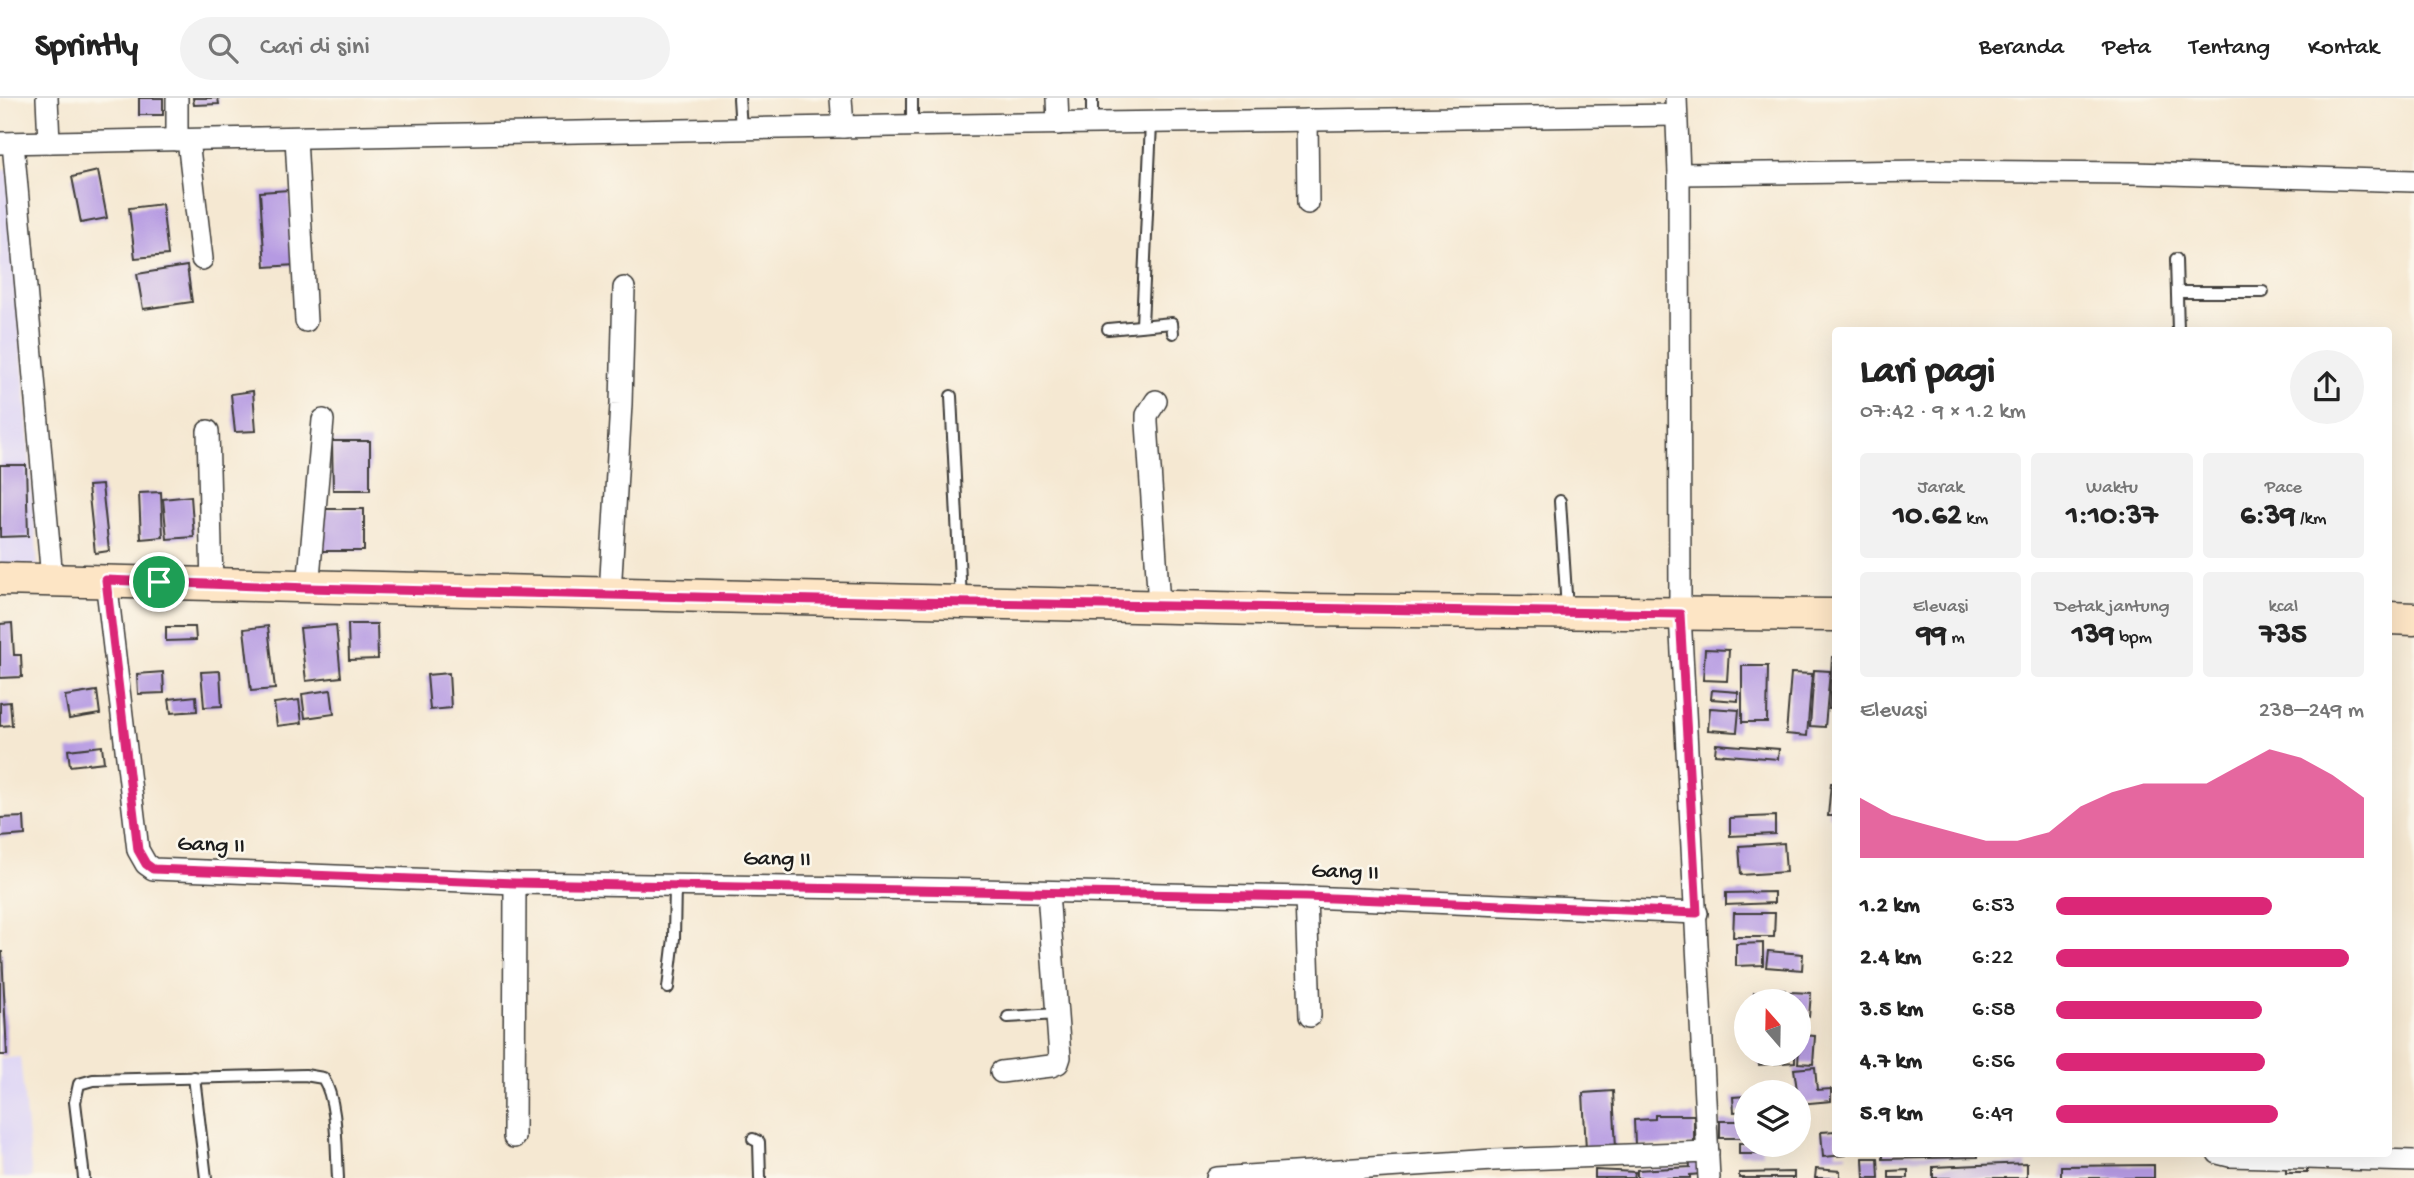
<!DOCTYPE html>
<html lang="id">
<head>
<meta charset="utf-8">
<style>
	:root { --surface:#fff; --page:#f2f2f2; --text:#222; --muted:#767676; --line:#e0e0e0; --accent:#db2777 }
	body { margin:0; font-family:"Gochi Hand",sans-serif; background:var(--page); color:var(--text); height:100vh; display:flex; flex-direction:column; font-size:26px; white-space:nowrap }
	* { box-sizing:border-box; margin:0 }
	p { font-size:23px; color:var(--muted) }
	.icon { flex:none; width:38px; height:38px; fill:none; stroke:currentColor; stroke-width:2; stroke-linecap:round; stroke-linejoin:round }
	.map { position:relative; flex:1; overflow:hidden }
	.details { position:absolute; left:1832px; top:229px; width:560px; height:830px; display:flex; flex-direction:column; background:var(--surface); border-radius:7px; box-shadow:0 7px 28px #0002 }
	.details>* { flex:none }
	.needle { width:46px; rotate:340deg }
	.buttons { position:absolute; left:1734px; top:891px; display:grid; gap:14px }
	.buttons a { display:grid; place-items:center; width:77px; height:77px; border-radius:50%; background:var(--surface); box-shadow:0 7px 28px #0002; font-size:35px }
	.pin { position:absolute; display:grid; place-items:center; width:60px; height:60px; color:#fff; margin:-30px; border:4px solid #fff; border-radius:50%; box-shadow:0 2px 7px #0007 }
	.round { display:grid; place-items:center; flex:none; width:74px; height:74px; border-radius:37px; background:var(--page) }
	.head { display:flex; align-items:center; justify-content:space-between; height:119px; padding:0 28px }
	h1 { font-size:38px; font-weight:800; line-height:52px }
	.figures { display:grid; grid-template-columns:repeat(3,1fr); gap:10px; height:119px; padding:7px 28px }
	.figures div { display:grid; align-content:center; border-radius:7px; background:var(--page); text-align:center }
	.figures b { font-size:30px; font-weight:800 }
	.figures small { font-size:19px; font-weight:400 }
	.figures p { font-size:19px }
	.chart { height:196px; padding:14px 28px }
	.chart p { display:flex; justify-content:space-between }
	.chart svg { width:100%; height:126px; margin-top:7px; fill:var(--accent); opacity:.7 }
	ul { padding:0 28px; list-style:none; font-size:23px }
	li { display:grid; grid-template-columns:112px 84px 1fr; align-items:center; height:52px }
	li i { height:18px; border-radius:9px; background:var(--accent) }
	header { display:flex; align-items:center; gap:42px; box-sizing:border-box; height:98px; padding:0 35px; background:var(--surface); border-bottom:2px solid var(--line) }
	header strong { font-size:33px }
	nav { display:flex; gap:38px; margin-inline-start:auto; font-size:24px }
	.search { width:490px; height:63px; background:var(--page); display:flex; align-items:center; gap:18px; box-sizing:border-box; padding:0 24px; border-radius:38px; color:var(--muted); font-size:26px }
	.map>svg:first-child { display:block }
</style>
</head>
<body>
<header>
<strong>Sprintly</strong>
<div class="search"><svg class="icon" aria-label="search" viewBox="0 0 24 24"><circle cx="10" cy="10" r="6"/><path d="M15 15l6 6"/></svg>Cari di sini</div>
<nav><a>Beranda</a><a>Peta</a><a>Tentang</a><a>Kontak</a></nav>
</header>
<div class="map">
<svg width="2414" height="1080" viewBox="0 0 2414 1080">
	<rect width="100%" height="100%" fill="#fbf7ec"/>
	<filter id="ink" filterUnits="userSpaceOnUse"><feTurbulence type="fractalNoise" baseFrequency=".0143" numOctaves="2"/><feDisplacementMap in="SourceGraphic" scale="14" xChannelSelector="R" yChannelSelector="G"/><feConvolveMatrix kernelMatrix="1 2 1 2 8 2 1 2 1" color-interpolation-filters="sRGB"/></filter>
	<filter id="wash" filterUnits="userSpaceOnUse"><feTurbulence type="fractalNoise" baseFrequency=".00686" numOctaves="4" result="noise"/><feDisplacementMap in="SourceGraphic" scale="28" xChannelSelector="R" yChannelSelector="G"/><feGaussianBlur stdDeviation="1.57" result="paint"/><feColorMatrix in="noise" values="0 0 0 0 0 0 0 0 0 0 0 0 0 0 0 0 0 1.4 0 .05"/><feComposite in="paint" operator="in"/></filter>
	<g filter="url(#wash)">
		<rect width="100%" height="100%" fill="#f5e8d2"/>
		<g fill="#ded5f5">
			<path d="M0 71H8L38 469 0 468Z"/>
			<path d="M20 959 32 1080H3L0 1054V961Z"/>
		</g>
		<g id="blocks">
			<g fill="#b59ae2">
				<rect x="139" y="0" width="24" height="17"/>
				<path d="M193 0H218L219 6 194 7Z"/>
				<path d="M98 73 107 120 81 125 72 79Z"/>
				<path d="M289 92 295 167 265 169 260 94Z"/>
				<path d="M162 106 168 157 135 160 129 110Z"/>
				<path d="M187 168 192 204 143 211 137 176Z"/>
				<path d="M253 293 256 333 235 334 231 296Z"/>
				<path d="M332 343H370V392H333Z"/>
				<path d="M0 367H26L28 438 0 439Z"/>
				<path d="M102 387 109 453 95 455 88 388Z"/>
				<path d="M161 394 163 439 141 441 139 395Z"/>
				<path d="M191 398 194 439 167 441 163 401Z"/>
				<rect x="320" y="411" width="44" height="42"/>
				<path d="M12 525 14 557H21L22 579 0 580V526Z"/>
				<path d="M348 526H377L378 561 349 562Z"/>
				<path d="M336 527 341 579 306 583 300 530Z"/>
				<path d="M268 528 275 591 251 593 244 531Z"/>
				<path d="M166 529H195L196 542 166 543Z"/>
				<path d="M1705 551 1729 552 1727 583 1703 582Z"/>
				<path d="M1832 559H1836V611H1829Z"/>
				<path d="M1742 568H1768L1767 624H1742Z"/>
				<path d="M1814 572 1830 573 1825 629 1810 628Z"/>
				<path d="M220 573 222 608 204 609 201 574Z"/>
				<path d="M163 574 164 595 138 596 137 576Z"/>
				<path d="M449 575 451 610 430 612 427 577Z"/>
				<path d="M1791 575 1812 576 1807 638 1786 636Z"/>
				<path d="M331 592 334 616 305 620 302 596Z"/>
				<path d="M1712 592 1738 594V603L1711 601Z"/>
				<path d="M97 593 100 616 69 621 65 598Z"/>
				<path d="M196 598 197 613 171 615 169 601Z"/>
				<path d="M299 602 302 625 277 628 274 605Z"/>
				<path d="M10 604 12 627 0 628V605Z"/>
				<path d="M1710 610 1739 612 1737 634 1708 632Z"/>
				<path d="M1716 646 1779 651 1778 661 1715 656Z"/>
				<path d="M102 648 104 664 70 668 68 652Z"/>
				<path d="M1831 685H1836V718H1828Z"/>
				<path d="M1775 718V736L1730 738V720Z"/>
				<path d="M24 719 25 737 0 739V720Z"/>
				<path d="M1784 745 1786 774 1741 777 1739 748Z"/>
				<path d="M1774 794V805L1726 807V795Z"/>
				<path d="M1734 815H1775L1774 839H1733Z"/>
				<path d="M1763 845V867L1736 868V846Z"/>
				<path d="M1768 853 1803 856 1802 872 1766 869Z"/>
				<path d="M0 854H2L7 957H0Z"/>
				<path d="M1785 892 1786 903H1755L1754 895Z"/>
				<path d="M1790 894 1811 895 1809 919 1799 918V903H1790Z"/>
				<path d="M1800 937 1815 938 1813 966 1798 965Z"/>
				<path d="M1757 956H1795V964L1759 967Z"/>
				<path d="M1815 969 1817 992 1831 991V1003L1799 1006 1794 971Z"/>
				<path d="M1613 993 1616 1050 1586 1052 1583 995Z"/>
				<path d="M1746 998V1013L1734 1014 1733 999Z"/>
				<path d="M1655 1017H1694V1047H1635L1634 1022 1655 1021Z"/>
				<rect x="1720" y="1023" width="26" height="17"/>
				<path d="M1836 1033V1055H1846V1057L1823 1059 1821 1034Z"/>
				<path d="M1739 1045 1762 1046V1056H1739Z"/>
				<path d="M1883 1055H1978V1059L1883 1061Z"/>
				<path d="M1689 1058H1700L1701 1076 1690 1077V1080H1637V1072L1690 1069Z"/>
				<path d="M1863 1060H1878L1879 1080H1864Z"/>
				<rect x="2286" y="1063" width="21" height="12"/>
				<path d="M2027 1065V1080H1933V1069Z"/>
				<path d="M2154 1067V1080H2061V1068Z"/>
				<path d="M1816 1071 1840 1073V1080H1815Z"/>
				<path d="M1595 1072 1635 1074 1634 1080H1595Z"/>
				<path d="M1908 1072V1080H1889V1073Z"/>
				<path d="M1794 1074V1080H1739V1075Z"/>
			</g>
		</g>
	</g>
	<g filter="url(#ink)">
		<use href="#blocks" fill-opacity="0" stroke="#3d3b37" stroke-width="2"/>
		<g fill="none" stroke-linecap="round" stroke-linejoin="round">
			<g stroke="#3d3b37" stroke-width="14">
				<g id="service">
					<path d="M739 0 741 31"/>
					<path d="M1092 0V25"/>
					<path d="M912 28V0"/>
					<path d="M2176 161 2178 233"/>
					<path d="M2177 194H2263"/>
					<path d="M1142 227 1151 25"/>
					<path d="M1108 231 1172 225 1173 235"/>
					<path d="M951 298 961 502"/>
					<path d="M1560 403 1567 512"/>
					<path d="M668 890 674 840 675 787"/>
					<path d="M1008 919 1057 916"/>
					<path d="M194 979 206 1080"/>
					<path d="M753 1041 759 1044 760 1080"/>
					<path d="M84 1080 75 1004 79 986 93 982 305 977 323 980C338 1004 336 1051 338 1080"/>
				</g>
			</g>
			<g stroke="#3d3b37" stroke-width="24">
				<g id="minor">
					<path d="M47 0 49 44"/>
					<path d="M841 0 843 29"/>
					<path d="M1057 0 1058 26"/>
					<path d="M1676 0 1679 76 1680 516 1709 1080"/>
					<path d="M1307 22 1308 105"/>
					<path d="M296 40 306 223"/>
					<path d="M177 42V0"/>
					<path d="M188 42 202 161"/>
					<path d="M0 45 891 28 1676 17"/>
					<path d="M13 45 52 481"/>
					<path d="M1679 76 1928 73 2134 75 2414 83"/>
					<path d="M1156 303 1147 317V325L1159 507"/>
					<path d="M208 333 212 486"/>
					<path d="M106 482 138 752 146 766 153 771 515 785 934 791 1306 799 1697 815"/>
					<path d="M308 490 323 322"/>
					<path d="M610 496 621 306 624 190"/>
					<path d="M1306 799 1310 918"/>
					<path d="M1001 974 1051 968 1058 965 1060 959 1048 794"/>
					<path d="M514 1039 515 785"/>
					<path d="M2218 1055 2230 1058 2414 1063"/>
					<path d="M1217 1080 1493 1062 1708 1054"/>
				</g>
			</g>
			<g stroke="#3d3b37" stroke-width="35">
				<g id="secondary">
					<path d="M0 481 1300 512 1836 517"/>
					<path d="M2389 520 2414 521"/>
				</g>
			</g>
			<use href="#service" stroke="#fff" stroke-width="10"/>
			<use href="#minor" stroke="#fff" stroke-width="21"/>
			<use href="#secondary" stroke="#fde5c5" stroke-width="32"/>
		</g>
	</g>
	<g fill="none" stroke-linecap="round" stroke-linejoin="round" filter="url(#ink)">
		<g stroke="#fff" stroke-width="14">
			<path id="route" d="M106 482 308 490 906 504 1680 516 1697 815 1306 799 515 785 153 771 146 766 138 752Z"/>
		</g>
		<use href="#route" stroke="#db2777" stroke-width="9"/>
	</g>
	<g text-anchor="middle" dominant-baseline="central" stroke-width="5" stroke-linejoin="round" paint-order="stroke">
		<g font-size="23" fill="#1c1c1c" stroke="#fbf7ec">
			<text transform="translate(211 748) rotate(2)">Gang II</text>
			<text transform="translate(777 762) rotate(1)">Gang II</text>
			<text transform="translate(1345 775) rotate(2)">Gang II</text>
		</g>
	</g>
</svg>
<div class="buttons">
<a><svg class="needle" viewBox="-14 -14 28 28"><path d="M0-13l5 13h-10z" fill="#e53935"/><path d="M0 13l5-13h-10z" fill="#767676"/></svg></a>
<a><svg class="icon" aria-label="layers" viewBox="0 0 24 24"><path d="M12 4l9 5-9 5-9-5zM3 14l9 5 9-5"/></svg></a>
</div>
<div class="pin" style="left:159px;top:484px;background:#1e9e55"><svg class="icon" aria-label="arrive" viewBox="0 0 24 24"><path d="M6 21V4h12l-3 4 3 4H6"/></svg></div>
<section class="details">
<div class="head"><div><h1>Lari pagi</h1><p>07:42 · 9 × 1.2 km</p></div><a class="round"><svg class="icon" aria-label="share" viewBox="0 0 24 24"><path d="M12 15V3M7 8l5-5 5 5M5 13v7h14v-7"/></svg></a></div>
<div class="figures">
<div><p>Jarak</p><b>10.62<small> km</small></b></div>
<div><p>Waktu</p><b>1:10:37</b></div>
<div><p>Pace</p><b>6:39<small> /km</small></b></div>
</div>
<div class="figures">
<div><p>Elevasi</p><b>99<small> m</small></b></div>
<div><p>Detak jantung</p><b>139<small> bpm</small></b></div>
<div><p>kcal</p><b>735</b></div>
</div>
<div class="chart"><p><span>Elevasi</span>238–249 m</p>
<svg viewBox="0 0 160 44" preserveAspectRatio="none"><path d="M0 44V23L10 29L20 32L30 35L40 38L50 38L60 35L70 26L80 21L90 18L100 18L110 18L120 12L130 6L140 9L150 15L160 23V44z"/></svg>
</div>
<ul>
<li><b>1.2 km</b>6:53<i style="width:70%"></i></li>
<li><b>2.4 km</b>6:22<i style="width:95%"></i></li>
<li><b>3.5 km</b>6:58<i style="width:67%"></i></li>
<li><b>4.7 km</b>6:56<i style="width:68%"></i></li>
<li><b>5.9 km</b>6:49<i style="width:72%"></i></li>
</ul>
</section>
</div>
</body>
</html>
